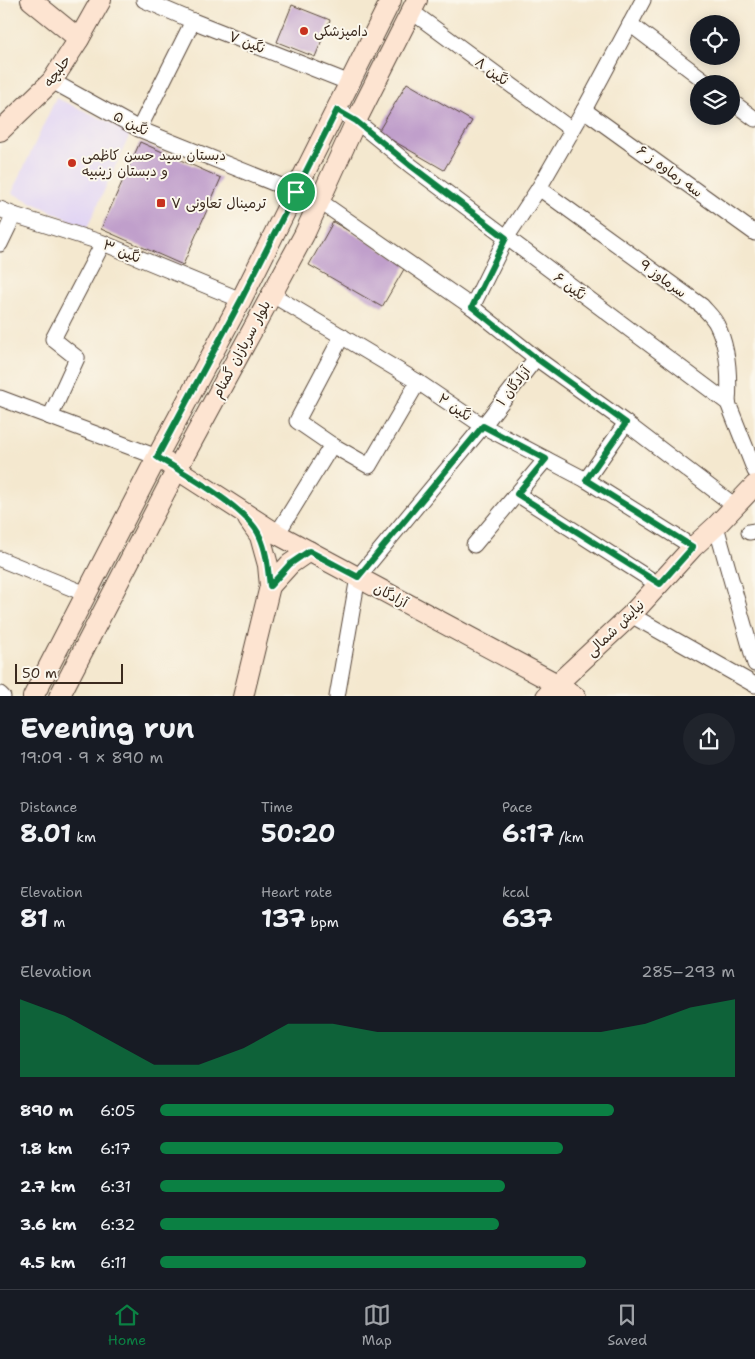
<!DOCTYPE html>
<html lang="en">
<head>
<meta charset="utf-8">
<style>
	:root { --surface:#171b24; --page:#20242c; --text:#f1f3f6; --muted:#9ea1a6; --line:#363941; --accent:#0b8043 }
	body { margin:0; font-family:"Shantell Sans","Playpen Sans Arabic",sans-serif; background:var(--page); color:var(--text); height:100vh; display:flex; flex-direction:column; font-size:19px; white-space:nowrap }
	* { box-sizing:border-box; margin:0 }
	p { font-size:16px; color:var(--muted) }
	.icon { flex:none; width:28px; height:28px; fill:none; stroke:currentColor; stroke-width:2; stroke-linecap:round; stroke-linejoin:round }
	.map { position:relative; height:696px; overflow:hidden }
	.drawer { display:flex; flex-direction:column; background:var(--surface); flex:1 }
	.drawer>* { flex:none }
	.tools { position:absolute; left:690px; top:15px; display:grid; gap:10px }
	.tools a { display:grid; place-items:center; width:50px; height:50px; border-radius:50%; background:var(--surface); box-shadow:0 2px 12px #0003; font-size:25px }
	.scale { position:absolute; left:15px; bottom:12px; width:108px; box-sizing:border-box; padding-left:5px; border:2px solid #3b2a1e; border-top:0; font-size:14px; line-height:18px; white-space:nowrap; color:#3b2a1e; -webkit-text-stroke:4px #fbf7ec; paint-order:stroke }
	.pin { position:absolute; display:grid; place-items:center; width:42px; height:42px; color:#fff; margin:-21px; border:2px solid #fff; border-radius:50%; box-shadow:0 1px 5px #0007 }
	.round { display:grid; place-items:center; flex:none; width:52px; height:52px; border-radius:26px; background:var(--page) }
	.head { display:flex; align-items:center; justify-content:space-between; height:85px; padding:0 20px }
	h1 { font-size:28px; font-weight:700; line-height:38px }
	.stats { display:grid; grid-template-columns:repeat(3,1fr); gap:8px; height:85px; padding:5px 20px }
	.stats div { display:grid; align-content:center }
	.stats b { font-size:25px; font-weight:700 }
	.stats small { font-size:14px; font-weight:400 }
	.stats p { font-size:14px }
	.chart { height:140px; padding:10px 20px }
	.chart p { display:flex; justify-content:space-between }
	.chart svg { width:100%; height:90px; margin-top:5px; fill:var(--accent); opacity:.7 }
	ul { padding:0 20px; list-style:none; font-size:16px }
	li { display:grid; grid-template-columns:80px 60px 1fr; align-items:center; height:38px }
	li i { height:12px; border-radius:6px; background:var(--accent) }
	.dock { display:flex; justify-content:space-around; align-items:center; height:70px; border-top:1px solid var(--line); background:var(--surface); font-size:14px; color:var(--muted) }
	.dock a { display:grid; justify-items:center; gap:2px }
	.dock .on { color:var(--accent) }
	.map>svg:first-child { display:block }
</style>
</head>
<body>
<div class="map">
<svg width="755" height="697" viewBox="0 0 755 697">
	<rect width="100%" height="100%" fill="#fbf7ec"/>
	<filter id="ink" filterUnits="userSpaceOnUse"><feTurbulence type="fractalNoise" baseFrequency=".02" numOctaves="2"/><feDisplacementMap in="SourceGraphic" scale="10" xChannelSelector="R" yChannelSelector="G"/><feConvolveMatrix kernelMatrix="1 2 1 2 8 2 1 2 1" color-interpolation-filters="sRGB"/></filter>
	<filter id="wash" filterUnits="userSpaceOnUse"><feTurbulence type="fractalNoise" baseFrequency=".0096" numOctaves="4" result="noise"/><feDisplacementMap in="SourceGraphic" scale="20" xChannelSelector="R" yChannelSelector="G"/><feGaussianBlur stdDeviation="1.12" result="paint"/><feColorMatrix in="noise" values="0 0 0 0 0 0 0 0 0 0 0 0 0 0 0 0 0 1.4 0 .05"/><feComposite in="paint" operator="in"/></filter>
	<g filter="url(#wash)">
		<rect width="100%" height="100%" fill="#f4e8cf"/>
		<path fill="#e1d4f4" d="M56 98 131 132 87 228 12 193Z"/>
		<g id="blocks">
			<g fill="#c09fcb">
				<path d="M292 5 330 20 315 57 277 42Z"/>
				<path d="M407 83 472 121 444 170 378 132Z"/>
				<path d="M140 142 221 178 183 265 101 229Z"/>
				<path d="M333 222 407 264 382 307 309 265Z"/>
			</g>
		</g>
	</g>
	<g filter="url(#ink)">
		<use href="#blocks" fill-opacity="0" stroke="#574639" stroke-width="1"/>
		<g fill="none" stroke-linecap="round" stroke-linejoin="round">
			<g stroke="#574639" stroke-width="17">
				<g id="street">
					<path d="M144 0 193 21 350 83"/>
					<path d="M643 0 584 110 539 188 506 238 472 307 536 358 626 423 735 506"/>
					<path d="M411 11 572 130"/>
					<path d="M630 24 709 84"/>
					<path d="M52 81 139 129 296 192"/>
					<path d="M731 101 755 119"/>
					<path d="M337 110 356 121 410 165 728 403 755 471"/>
					<path d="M584 110 755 233"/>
					<path d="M139 129 193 21"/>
					<path d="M539 188 702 306C707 312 714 318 717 325 729 349 730 376 728 403"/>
					<path d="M318 200 472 307"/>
					<path d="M0 209 14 215 103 243 241 300"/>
					<path d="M0 244 14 215"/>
					<path d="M271 294 418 382 483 426 586 480 693 547"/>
					<path d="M342 336 297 421 332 445 369 466 418 382"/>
					<path d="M0 398 157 457"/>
					<path d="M50 417 77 358 53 339 103 243"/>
					<path d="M586 480 626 423"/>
					<path d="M517 494 659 585"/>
					<path d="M716 526 755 664"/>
					<path d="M749 532 755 531"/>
					<path d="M277 534 332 445"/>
					<path d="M474 545 546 459"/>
					<path d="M0 559 86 594"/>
					<path d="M631 615 755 685"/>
					<path d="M0 694 3 697"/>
					<path d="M337 697 358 577 483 426 536 358"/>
				</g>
			</g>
			<g stroke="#574639" stroke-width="22">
				<g id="secondary">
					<path d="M31 0 79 39"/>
					<path d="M0 131 52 81 79 39 101 0"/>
					<path d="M167 463 277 534 557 684 576 697"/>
					<path d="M270 586 290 564 309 551"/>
					<path d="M33 697 157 457 241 300 391 0"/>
					<path d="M59 697 177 469 304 235 356 121 417 0"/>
					<path d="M243 697 270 586 268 565 260 536 248 519"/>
					<path d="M546 697 557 684 631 615 693 547 716 526 755 485"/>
				</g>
			</g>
			<use href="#street" stroke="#fff" stroke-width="15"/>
			<use href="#secondary" stroke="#fde4d1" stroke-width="20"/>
		</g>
	</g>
	<g fill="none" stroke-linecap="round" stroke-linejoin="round" filter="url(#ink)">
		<g stroke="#fff" stroke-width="10">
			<path id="route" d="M337 110 356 121 410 165 506 238 472 307 536 358 626 423 586 480 693 547 660 584 517 494 546 459 483 426 358 577 309 551 290 564 270 586C268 570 267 552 260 537 250 510 183 472 157 457L241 300Z"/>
		</g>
		<use href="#route" stroke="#0b8043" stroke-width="6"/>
	</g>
	<g fill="#c8321e" stroke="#fbf7ec" stroke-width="2">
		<circle cx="304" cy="31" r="5"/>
		<circle cx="72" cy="163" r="5"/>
		<rect x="156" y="198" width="10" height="10" rx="2.5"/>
	</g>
	<g text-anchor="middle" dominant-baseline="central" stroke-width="4" stroke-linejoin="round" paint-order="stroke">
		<g font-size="14" fill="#3b2a1e" stroke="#fbf7ec" text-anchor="start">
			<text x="314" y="31">دامپزشکی</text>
			<text x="82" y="155">دبستان سید حسن کاظمی<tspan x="82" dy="16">و دبستان زینبیه</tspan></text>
			<text x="171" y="203">ترمینال تعاونی ۷</text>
		</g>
		<g font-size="14" fill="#3b2a1e" stroke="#fbf7ec">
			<text transform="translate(247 42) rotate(21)">نگین ۷</text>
			<text transform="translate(57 71) rotate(-54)">حلبچه</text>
			<text transform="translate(492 71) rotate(36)">نگین ۸</text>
			<text transform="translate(131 123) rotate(27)">نگین ۵</text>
			<text transform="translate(670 171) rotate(36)">سه رماوه ز ۶</text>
			<text transform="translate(122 251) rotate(22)">نگین ۳</text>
			<text transform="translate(663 278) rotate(36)">سرماوز 9</text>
			<text transform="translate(570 286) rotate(37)">نگین ۶</text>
			<text transform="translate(241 349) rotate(-62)">بلوار سربازان گمنام</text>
			<text transform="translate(513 386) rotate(-52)">آزادگان ۱</text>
			<text transform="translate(455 407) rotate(34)">نگین ۲</text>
			<text transform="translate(391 595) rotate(28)">آزادگان</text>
			<text transform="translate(615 628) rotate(-44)">نیایش شمالی</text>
		</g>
	</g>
</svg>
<div class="tools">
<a><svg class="icon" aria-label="locate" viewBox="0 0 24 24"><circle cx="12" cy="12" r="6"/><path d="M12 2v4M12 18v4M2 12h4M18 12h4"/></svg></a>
<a><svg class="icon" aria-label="layers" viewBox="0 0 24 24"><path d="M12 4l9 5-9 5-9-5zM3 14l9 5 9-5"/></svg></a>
</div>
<div class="scale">50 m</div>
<div class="pin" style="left:296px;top:192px;background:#1e9e55"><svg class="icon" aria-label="arrive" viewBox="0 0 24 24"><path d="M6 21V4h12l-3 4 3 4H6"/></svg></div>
</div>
<section class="drawer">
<div class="head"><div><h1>Evening run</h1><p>19:09 · 9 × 890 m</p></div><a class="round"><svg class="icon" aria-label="share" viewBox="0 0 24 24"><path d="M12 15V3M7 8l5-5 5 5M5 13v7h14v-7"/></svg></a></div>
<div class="stats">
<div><p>Distance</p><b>8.01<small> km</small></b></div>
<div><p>Time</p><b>50:20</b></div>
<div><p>Pace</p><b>6:17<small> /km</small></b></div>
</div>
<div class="stats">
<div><p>Elevation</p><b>81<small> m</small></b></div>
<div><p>Heart rate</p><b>137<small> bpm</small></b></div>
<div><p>kcal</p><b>637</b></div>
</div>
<div class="chart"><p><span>Elevation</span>285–293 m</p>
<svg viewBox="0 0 160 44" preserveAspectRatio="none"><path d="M0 44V6L10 14L20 26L30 38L40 38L50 30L60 18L70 18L80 22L90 22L100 22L110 22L120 22L130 22L140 18L150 10L160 6V44z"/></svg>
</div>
<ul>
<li><b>890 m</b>6:05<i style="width:79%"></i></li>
<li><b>1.8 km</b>6:17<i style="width:70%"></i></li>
<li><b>2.7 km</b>6:31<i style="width:60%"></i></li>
<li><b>3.6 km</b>6:32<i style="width:59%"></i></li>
<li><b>4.5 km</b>6:11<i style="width:74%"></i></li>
</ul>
</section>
<nav class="dock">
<a class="on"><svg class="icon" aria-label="home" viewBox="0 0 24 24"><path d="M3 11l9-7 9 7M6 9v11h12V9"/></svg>Home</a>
<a><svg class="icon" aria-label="map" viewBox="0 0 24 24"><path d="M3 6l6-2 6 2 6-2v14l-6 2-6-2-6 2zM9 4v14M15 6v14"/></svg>Map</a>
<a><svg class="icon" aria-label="saved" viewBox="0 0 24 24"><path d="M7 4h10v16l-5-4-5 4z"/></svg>Saved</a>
</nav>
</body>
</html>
